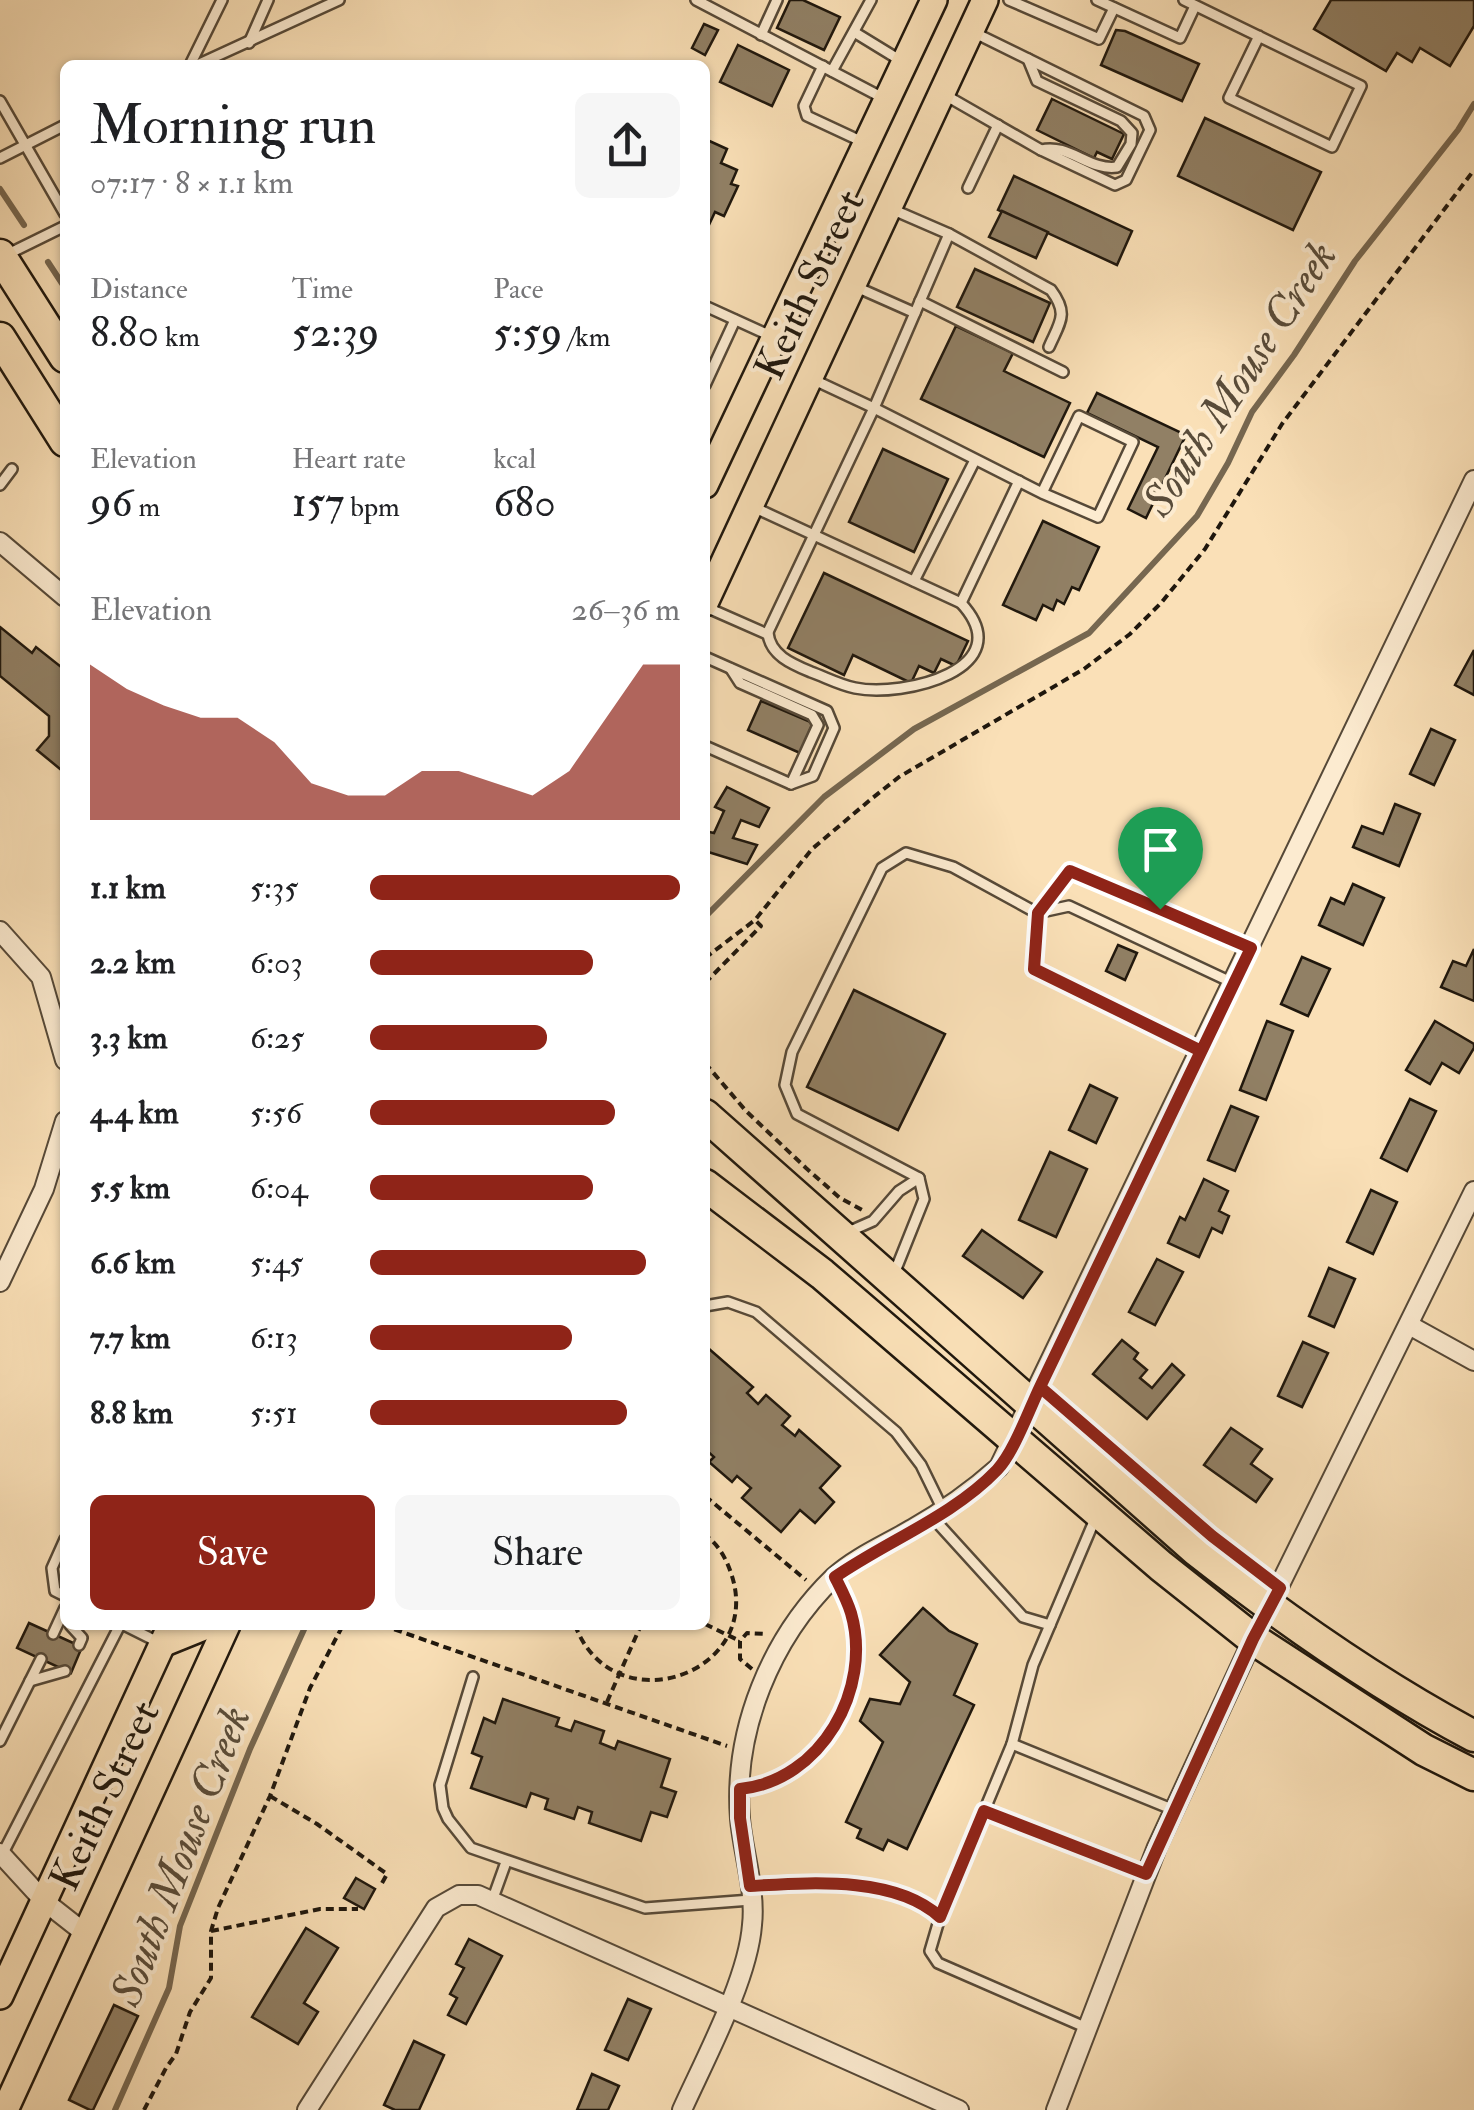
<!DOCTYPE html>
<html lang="en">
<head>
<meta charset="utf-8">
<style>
	:root { --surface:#fff; --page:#f6f6f6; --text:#202124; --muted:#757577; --accent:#8f2418 }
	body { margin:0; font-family:"IM FELL Double Pica",serif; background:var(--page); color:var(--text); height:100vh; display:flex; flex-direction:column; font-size:38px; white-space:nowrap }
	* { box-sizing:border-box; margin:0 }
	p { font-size:32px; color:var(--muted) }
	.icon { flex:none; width:55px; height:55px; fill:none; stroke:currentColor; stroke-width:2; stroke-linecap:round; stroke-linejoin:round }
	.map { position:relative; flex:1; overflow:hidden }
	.details { position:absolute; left:60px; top:60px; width:650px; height:1570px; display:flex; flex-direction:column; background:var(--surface); border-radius:15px; box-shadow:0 2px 8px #0004 }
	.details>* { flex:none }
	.pin { position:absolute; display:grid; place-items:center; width:85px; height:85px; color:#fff; margin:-102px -42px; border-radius:50% 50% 50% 0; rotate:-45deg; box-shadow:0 0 10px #0007 }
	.pin .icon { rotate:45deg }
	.round { display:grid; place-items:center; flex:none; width:105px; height:105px; border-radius:15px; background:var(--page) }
	.headline { display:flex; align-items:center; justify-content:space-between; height:170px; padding:0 30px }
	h1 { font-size:55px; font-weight:600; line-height:75px }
	.figures { display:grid; grid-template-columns:repeat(3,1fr); gap:15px; height:170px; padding:10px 30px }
	.figures div { display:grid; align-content:center }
	.figures b { font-size:42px; font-weight:600 }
	.figures small { font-size:28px; font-weight:400 }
	.figures p { font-size:28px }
	.chart { height:280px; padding:20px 30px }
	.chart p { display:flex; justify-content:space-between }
	.chart svg { width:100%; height:180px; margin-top:10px; fill:var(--accent); opacity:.7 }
	.action { display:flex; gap:20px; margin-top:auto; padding:20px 30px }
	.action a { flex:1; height:115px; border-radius:15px; background:var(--accent); color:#fff; font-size:40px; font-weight:600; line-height:115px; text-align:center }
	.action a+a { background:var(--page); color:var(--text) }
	ul { padding:0 30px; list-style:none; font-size:32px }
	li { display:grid; grid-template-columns:160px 120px 1fr; align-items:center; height:75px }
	li i { height:25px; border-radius:12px; background:var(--accent) }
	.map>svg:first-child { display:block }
</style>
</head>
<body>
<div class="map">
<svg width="1474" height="2110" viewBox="0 0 1474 2110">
	<rect width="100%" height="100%" fill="#fae0b7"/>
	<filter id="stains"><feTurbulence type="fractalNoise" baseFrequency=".002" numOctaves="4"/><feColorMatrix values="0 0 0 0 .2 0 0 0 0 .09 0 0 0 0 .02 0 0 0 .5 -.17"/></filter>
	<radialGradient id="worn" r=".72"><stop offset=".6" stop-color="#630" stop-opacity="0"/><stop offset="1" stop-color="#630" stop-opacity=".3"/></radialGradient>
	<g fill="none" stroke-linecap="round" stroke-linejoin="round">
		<g stroke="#766750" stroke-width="6">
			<path d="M0 189 24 225"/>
			<path d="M48 262 65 288"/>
			<path d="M705 917 824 797 914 729 1089 633 1197 516 1228 463 1252 412 1294 355 1355 261 1458 130 1474 104"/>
			<path d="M115 2110 169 1988 180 1926 250 1749 306 1625"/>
		</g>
	</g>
	<g fill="#918065" stroke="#1f170d" stroke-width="2.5">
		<path d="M790 0H803L840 17 824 50 777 28Z"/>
		<path d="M1331 0H1474V26L1450 66 1420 48 1412 62 1397 53 1386 71 1314 29Z"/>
		<path d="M704 24 718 30 705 55 692 48Z"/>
		<path d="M1116 30 1125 31 1199 64 1182 101 1101 65Z"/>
		<path d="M738 45 789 70 772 106 720 82Z"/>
		<path d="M1052 99 1124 134 1112 159 1097 152 1094 158 1037 130Z"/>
		<path d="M1205 118 1321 172 1293 230 1178 176Z"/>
		<path d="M705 139 727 149 721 163 737 170 731 184 738 186 724 216 715 212 708 227 705 226Z"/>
		<path d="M1014 176 1132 231 1117 265 998 210Z"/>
		<path d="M1002 211 1048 232 1036 258 989 237Z"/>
		<path d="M975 269 1050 303 1033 342 957 307Z"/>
		<path d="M956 326 1013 353 1004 371 1070 403 1044 457 921 399Z"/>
		<path d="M1097 393 1186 435 1146 518 1128 509 1158 447 1087 413Z"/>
		<path d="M883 449 948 479 914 552 849 522Z"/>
		<path d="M1043 521 1099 547 1079 590 1072 587 1064 604 1057 600 1053 610 1043 605 1036 620 1003 605Z"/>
		<path d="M824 573 968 641 956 666 941 659 934 673 919 666 911 683 853 655 844 675 788 648Z"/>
		<path d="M0 627 32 653 36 647 65 670V773L37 750 49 736V716L0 676Z"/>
		<path d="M1474 650V695L1455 685Z"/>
		<path d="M761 701 813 723 800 753 748 730Z"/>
		<path d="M1431 729 1455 740 1434 785 1410 774Z"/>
		<path d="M727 787 769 808 759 827 741 820 733 838 757 845 747 864 705 851V831L714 833 724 811 715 807Z"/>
		<path d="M1395 804 1420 814 1399 866 1353 847 1362 826 1383 834Z"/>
		<path d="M1353 884 1384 898 1363 945 1319 925 1331 898 1344 904Z"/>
		<path d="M1118 945 1137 953 1125 980 1106 971Z"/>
		<path d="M1474 949V1001L1441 987 1453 961 1466 966Z"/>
		<path d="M1302 957 1330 969 1308 1016 1281 1004Z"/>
		<path d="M854 990 945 1034 898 1130 807 1087Z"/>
		<path d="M1267 1021 1293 1031 1266 1100 1240 1090Z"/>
		<path d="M1435 1021 1474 1044V1048L1459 1073 1442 1063 1430 1084 1406 1070Z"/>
		<path d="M1090 1085 1117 1098 1096 1143 1069 1130Z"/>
		<path d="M1410 1099 1436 1111 1407 1171 1381 1158Z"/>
		<path d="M1231 1106 1258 1117 1235 1171 1208 1160Z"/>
		<path d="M1050 1152 1087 1169 1056 1237 1019 1220Z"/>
		<path d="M1204 1179 1228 1191 1219 1211 1229 1216 1222 1233 1212 1228 1199 1257 1168 1243 1180 1217 1185 1220Z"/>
		<path d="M1371 1190 1397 1202 1373 1254 1347 1242Z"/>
		<path d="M982 1230 1042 1272 1023 1298 963 1256Z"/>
		<path d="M1157 1259 1183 1272 1155 1325 1129 1312Z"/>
		<path d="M1329 1268 1355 1279 1334 1327 1309 1316Z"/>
		<path d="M1122 1340 1138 1353 1134 1359 1147 1370 1140 1378 1152 1388 1172 1364 1184 1375 1147 1419 1093 1374Z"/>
		<path d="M1303 1342 1328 1353 1302 1407 1278 1396Z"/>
		<path d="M708 1348 753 1387 747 1393 758 1404 766 1395 790 1416 782 1425 795 1436 799 1430 840 1466 820 1488 834 1502 815 1523 800 1510 781 1532 742 1498 751 1488 737 1476 732 1482 709 1462 714 1457 705 1449V1351Z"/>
		<path d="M1231 1428 1262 1449 1251 1464 1272 1479 1256 1502 1204 1465Z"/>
		<path d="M923 1608 949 1631 977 1644 954 1695 974 1705 907 1849 888 1840 883 1850 857 1838 861 1829 846 1822 883 1742 860 1721 870 1699 900 1704 910 1682 880 1655Z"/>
		<path d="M29 1623 82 1647 71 1673 17 1648Z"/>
		<path d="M503 1699 559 1718 556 1726 571 1731 575 1721 604 1731 600 1743 615 1749 618 1741 670 1759 661 1787 676 1792 667 1817 651 1812 641 1841 589 1823 592 1812 578 1807 574 1819 545 1809 548 1799 531 1793 526 1807 471 1788 482 1757 472 1753 484 1718 495 1723Z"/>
		<path d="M356 1878 375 1889 364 1909 344 1898Z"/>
		<path d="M306 1928 338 1948 304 2003 318 2012 298 2044 252 2017Z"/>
		<path d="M469 1939 502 1956 466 2024 448 2015 457 1998 450 1994 464 1968 456 1964Z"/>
		<path d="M628 1999 651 2009 628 2060 605 2050Z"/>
		<path d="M114 2005 138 2016 93 2110H90L69 2100Z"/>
		<path d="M414 2041 444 2055 419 2110H395L384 2105Z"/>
		<path d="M592 2074 619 2086 608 2110H577Z"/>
	</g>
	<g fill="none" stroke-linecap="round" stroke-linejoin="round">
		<g stroke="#564938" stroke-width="14">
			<g id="lane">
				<path d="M696 0 885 99"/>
				<path d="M1009 0 1099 39 1114 8"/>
				<path d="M1097 0 1180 38 1195 6"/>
				<path d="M1184 0C1243 29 1302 57 1361 86L1332 147 1229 98 1259 36"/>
				<path d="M854 32 903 62"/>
				<path d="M761 35 777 0"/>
				<path d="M249 43 268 0"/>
				<path d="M1028 59 1037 81 1121 121 1132 133 1131 144 1117 167C1089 171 1069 143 1041 150"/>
				<path d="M190 65 222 0"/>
				<path d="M197 65 339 0"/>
				<path d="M823 66 804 106 807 116 865 143"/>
				<path d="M832 71 871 0"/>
				<path d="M945 95 1041 150 1115 185 1126 180 1150 130 1144 116 975 33"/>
				<path d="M0 101 65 214"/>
				<path d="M0 158 65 125"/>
				<path d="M968 188 998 125"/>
				<path d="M889 208 949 234 874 408 1042 493 1098 517 1133 442 1079 416 1042 493"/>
				<path d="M949 234 1051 290C1069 314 1060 322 1049 347"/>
				<path d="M8 254 65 226"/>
				<path d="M854 286 915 313"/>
				<path d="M920 301 1063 372"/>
				<path d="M705 306 771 336"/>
				<path d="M705 385 735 320"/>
				<path d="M0 485 12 469"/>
				<path d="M751 506 961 603C1022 669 903 698 855 688 840 685 825 677 811 672 792 664 770 655 768 633"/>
				<path d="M914 581 975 460"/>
				<path d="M961 603 1019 481"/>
				<path d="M708 608 767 634 874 408 812 379"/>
				<path d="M705 657 827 711 834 728 813 776 791 784 705 746"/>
				<path d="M731 669 740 683 812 715 818 725 791 784"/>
				<path d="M1199 1050 1034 969 1037 913 1070 871 1251 947"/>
				<path d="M919 1178 797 1114 785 1085 792 1052 882 868 906 853 953 867 1037 913 1069 906 1231 982"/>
				<path d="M848 1232 873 1221 899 1191 919 1178 924 1199 894 1274"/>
				<path d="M705 1306 728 1302 756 1312 896 1432 921 1465 943 1510"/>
				<path d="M933 1518 1023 1617 1050 1625"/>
				<path d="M65 1539 52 1568 55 1591 65 1596"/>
				<path d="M70 1625 82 1638 79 1645"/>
				<path d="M124 1625 162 1644"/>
				<path d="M53 1634 65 1608"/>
				<path d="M473 1677 440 1785 443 1808 448 1819 471 1848 645 1908 751 1900"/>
				<path d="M30 1681 65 1671"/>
				<path d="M0 1741 41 1659"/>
				<path d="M1012 1744 1174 1810"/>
				<path d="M740 1789C821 1781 873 1689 851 1613 847 1600 840 1589 835 1577"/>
				<path d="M984 1811 1146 1874"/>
				<path d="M2 1855 120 1625"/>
				<path d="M750 1886C807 1883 894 1875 940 1917L930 1951 938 1963 1087 2028"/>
				<path d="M492 1901 506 1862"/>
				<path d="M940 1917 1012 1744 1033 1665 1095 1519"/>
			</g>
		</g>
		<g stroke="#564938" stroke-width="22">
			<g id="street">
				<path d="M0 542 65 597"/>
				<path d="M0 931 41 977 65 1060"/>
				<path d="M0 1282 44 1189 65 1121"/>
				<path d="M1409 1325 1474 1361"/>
				<path d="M0 1853 44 1901 86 1934"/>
				<path d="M307 2110 436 1908 459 1895H478L959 2110"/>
				<path d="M682 2110C705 2059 748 1979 752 1925 756 1890 743 1853 740 1819 733 1730 771 1638 834 1577 856 1557 887 1544 912 1529 944 1511 972 1491 999 1467L1474 480"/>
				<path d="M1056 2110 1157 1847 1253 1639 1474 1191"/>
			</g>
		</g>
		<g stroke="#1f170d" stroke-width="30">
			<g id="primary">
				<path d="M705 485 934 0"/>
				<path d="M705 603 985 0"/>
				<path d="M162 1644 209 1625"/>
				<path d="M0 1996 171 1625"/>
				<path d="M5 2110 227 1625"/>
			</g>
		</g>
		<g stroke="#1f170d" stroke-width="35">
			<g id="highway">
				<path d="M0 255 65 357"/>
				<path d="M0 338 65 441"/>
				<path d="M705 1115 1197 1551C1284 1619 1376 1684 1474 1736"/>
				<path d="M705 1185 822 1274 1161 1566 1253 1639 1424 1750 1474 1775"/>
			</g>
		</g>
		<g stroke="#1f170d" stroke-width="4" stroke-dasharray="8 5" stroke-linecap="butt">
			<path d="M705 958 755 920 812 849 870 800 899 777 1084 669 1130 634 1161 603 1205 549 1282 424 1474 170"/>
			<path d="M705 983 761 926 755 920"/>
			<path d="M705 1063 746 1111 806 1168 840 1198 866 1212"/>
			<path d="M705 1496 806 1580"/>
			<path d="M705 1624 740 1641"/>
			<path d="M382 1625 727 1746"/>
			<path d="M575 1625C613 1727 766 1674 731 1573 726 1558 718 1544 705 1535"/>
			<path d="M752 1669 740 1659V1641L747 1633 766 1634"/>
			<path d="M607 1702 641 1625"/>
			<path d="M270 1796 317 1824 387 1874 381 1885"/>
			<path d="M211 1931 320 1909H358"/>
			<path d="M144 2110 166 2068 176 2054 190 2012 211 1978V1931L218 1908 270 1796 310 1688 343 1625"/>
		</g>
		<use href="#lane" stroke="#fcebd0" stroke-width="9"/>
		<use href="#street" stroke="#fcebd0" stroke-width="18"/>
		<use href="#primary" stroke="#fae0b7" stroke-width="25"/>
		<use href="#highway" stroke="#fae0b7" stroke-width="30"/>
	</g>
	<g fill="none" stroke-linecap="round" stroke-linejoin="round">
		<g stroke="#fff" stroke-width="20">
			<path id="route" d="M1160 909 1251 948 1040 1387C1029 1410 1014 1452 997 1470 953 1516 887 1541 835 1577 841 1589 847 1600 851 1613 873 1689 821 1781 740 1789V1818L750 1886C807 1883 894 1875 940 1917L984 1811 1146 1874 1253 1639 1280 1588 1212 1536 1040 1387C1094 1275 1147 1163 1201 1051L1034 969 1038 913 1070 871 1160 909"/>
		</g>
		<use href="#route" stroke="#8f2418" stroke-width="12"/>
	</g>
	<g text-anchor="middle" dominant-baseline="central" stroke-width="8" stroke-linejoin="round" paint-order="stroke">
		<g font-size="42" fill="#1f170d" stroke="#fcebd0">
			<text transform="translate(810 285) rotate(-65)">Keith Street</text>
			<text transform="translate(105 1796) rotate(-65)">Keith Street</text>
		</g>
		<g font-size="45" font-style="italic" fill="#594c3a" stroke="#fcebd0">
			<text transform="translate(1240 379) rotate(-57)">South Mouse Creek</text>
			<text transform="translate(181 1856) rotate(-69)">South Mouse Creek</text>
		</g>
	</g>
	<rect width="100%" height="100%" filter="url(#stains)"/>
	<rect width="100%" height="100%" fill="url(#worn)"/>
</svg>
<div class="pin" style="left:1160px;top:909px;background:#1e9e55"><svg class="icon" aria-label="arrive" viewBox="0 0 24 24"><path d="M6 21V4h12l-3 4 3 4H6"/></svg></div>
<section class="details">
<div class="headline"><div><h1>Morning run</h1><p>07:17 · 8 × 1.1 km</p></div><a class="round"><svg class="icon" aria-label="share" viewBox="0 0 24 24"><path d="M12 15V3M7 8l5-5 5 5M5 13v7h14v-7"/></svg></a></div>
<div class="figures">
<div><p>Distance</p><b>8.80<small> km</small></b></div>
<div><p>Time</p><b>52:39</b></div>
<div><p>Pace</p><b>5:59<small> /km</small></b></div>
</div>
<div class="figures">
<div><p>Elevation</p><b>96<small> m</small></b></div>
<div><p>Heart rate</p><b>157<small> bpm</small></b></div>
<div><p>kcal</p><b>680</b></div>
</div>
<div class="chart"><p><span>Elevation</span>26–36 m</p>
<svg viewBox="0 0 160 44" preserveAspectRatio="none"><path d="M0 44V6L10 12L20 16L30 19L40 19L50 25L60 35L70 38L80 38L90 32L100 32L110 35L120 38L130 32L140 19L150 6L160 6V44z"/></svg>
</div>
<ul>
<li><b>1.1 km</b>5:35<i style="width:100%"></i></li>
<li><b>2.2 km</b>6:03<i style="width:72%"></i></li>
<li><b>3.3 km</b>6:25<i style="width:57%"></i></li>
<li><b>4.4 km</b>5:56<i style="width:79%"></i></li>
<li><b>5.5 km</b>6:04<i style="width:72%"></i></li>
<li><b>6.6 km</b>5:45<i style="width:89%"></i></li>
<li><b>7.7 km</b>6:13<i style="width:65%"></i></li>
<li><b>8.8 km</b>5:51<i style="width:83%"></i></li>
</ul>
<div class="action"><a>Save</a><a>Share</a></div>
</section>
</div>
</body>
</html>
